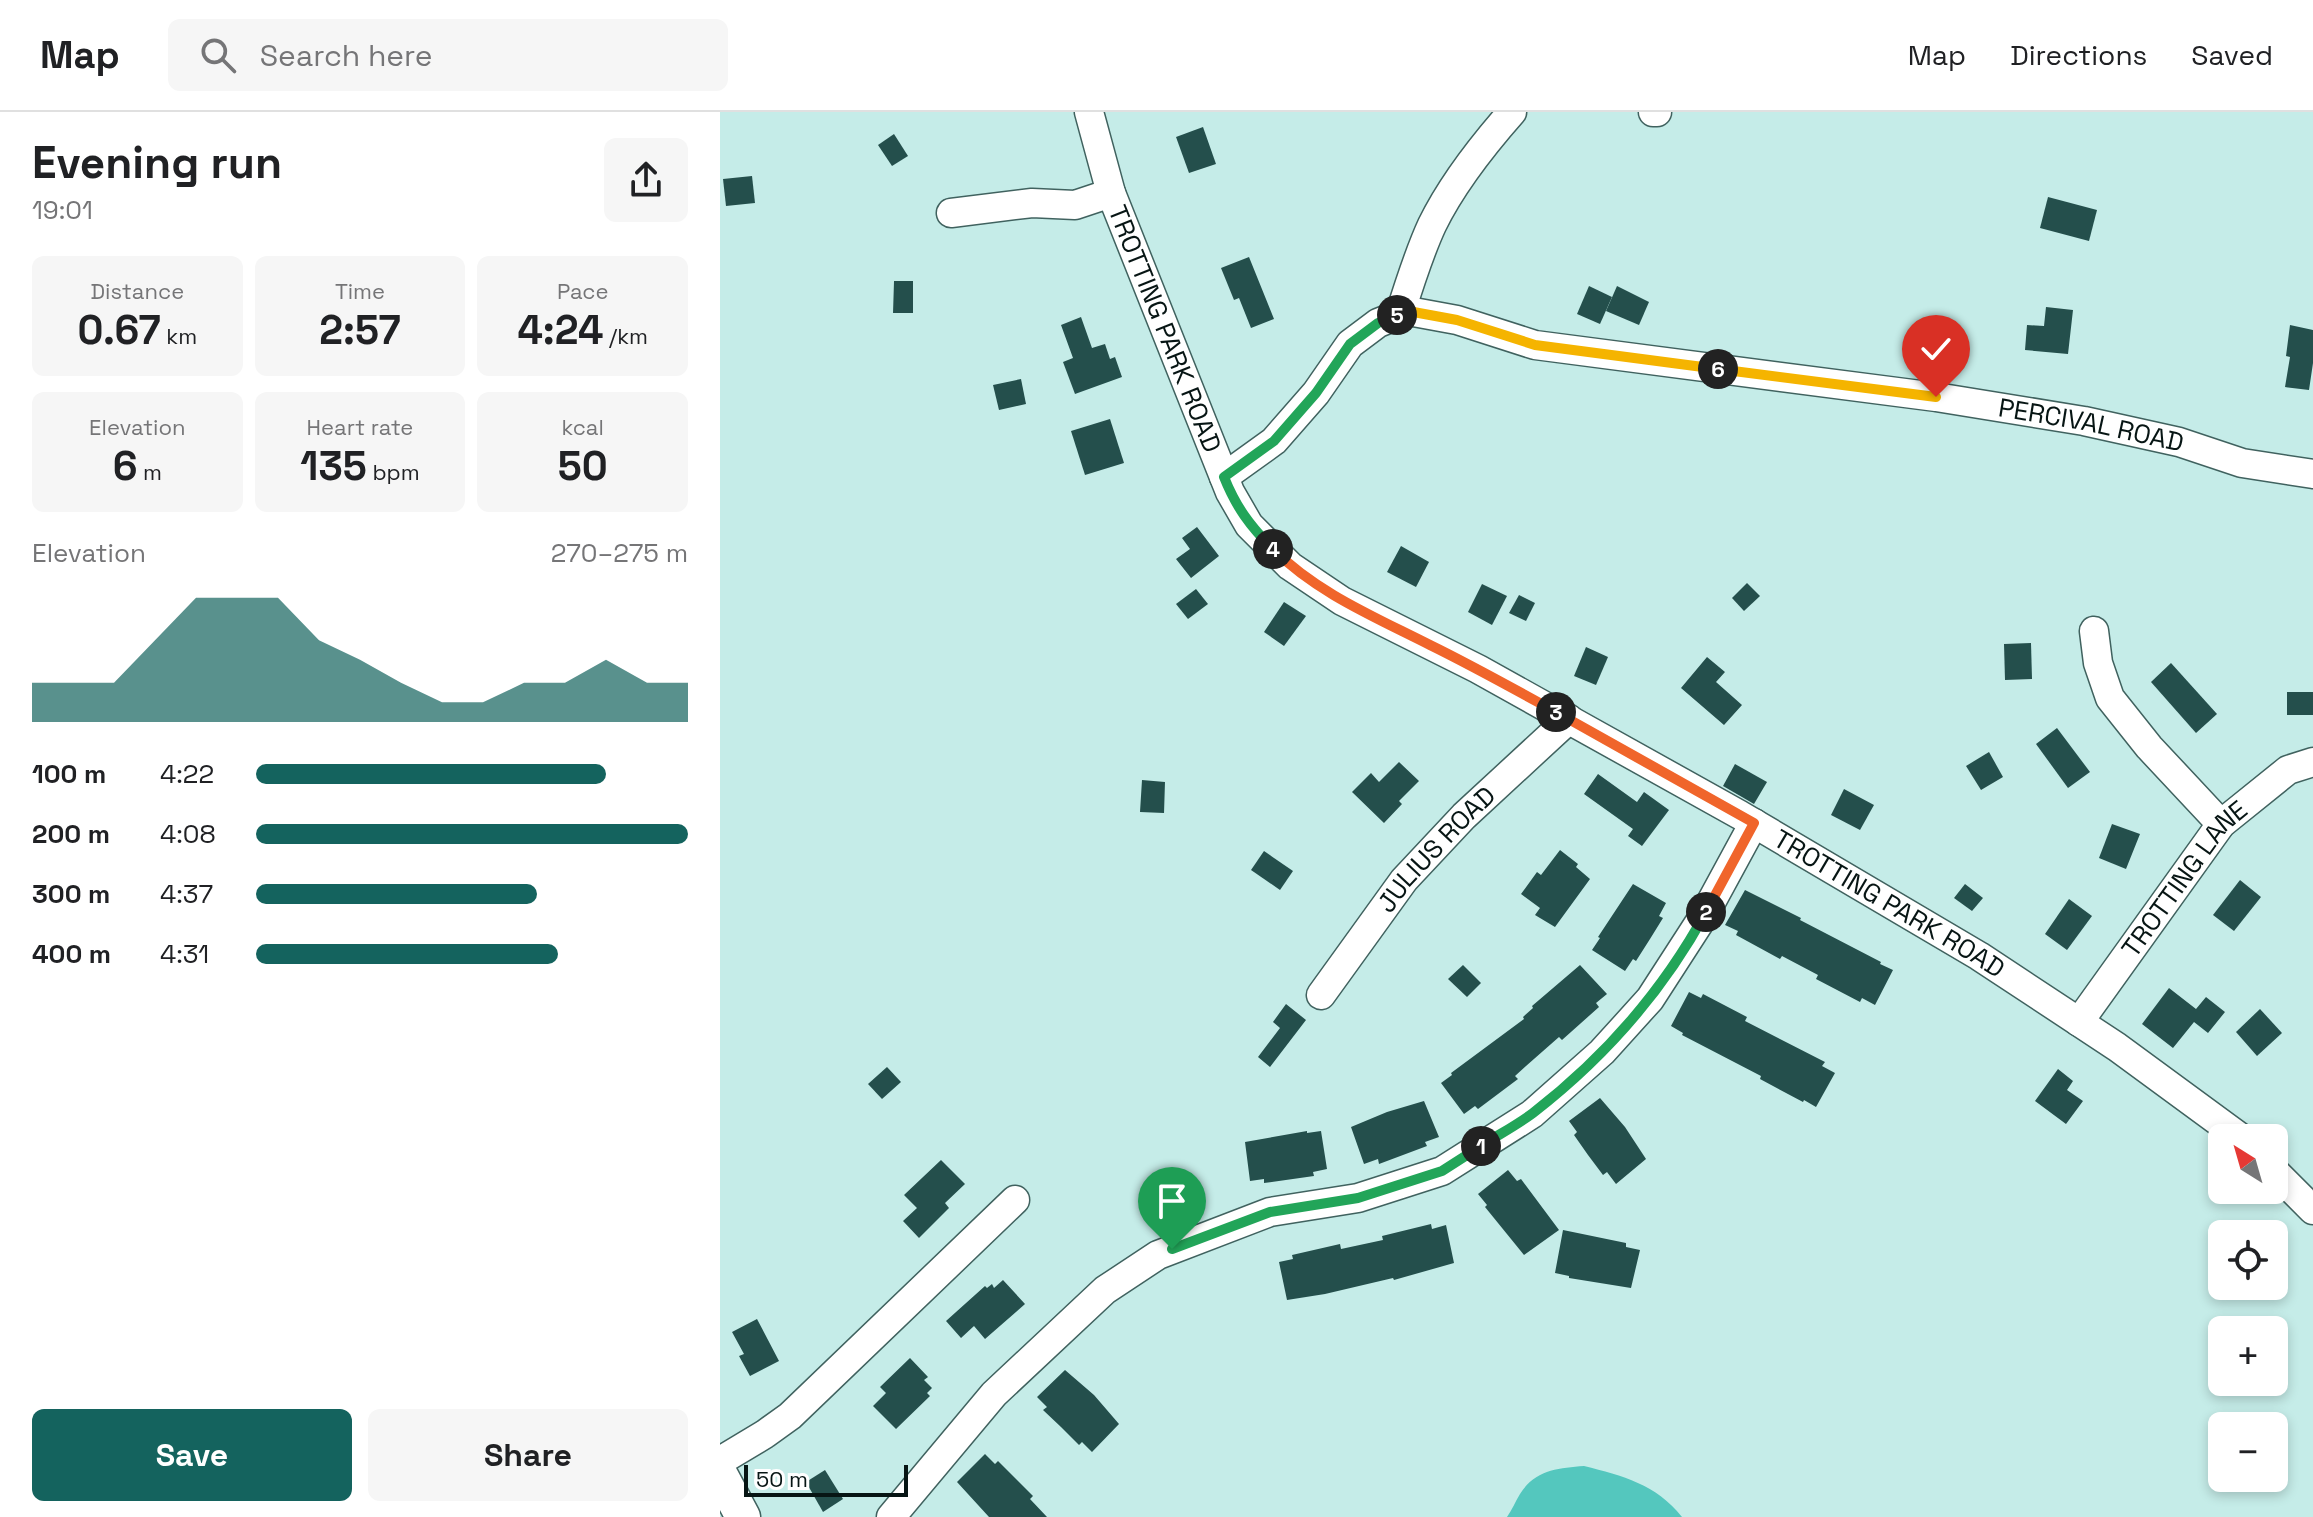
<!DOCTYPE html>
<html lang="en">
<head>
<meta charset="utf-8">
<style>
	:root { --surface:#fff; --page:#f6f6f6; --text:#202124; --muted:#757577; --line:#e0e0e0; --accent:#14635e }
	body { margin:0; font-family:"Space Grotesk",sans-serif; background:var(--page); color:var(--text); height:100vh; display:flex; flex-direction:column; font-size:30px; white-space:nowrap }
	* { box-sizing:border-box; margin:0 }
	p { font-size:26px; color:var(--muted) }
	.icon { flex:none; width:44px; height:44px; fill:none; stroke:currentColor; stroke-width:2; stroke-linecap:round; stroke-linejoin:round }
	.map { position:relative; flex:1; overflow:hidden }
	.panel { display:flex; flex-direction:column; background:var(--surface); width:720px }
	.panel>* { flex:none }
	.needle { width:52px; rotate:323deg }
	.fabs { position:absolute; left:1488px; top:1012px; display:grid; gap:16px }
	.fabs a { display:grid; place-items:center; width:80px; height:80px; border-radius:12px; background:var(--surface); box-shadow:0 4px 12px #0003; font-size:40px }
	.scale { position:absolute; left:24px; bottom:20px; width:164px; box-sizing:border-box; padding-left:8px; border:4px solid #071514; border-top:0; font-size:22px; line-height:28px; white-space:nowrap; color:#071514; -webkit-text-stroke:6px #fff; paint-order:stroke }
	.pin { position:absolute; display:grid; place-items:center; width:68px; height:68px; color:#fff; margin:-82px -34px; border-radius:50% 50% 50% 0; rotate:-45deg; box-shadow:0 0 8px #0007 }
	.pin .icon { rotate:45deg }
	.km { position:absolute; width:40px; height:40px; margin:-20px; border-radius:50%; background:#222; color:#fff; font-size:22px; line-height:40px; text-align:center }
	.round { display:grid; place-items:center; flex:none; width:84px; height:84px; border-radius:12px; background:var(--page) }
	.headline { display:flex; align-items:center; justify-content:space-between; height:136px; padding:0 32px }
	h1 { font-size:44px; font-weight:800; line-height:60px }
	.metrics { display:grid; grid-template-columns:repeat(3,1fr); gap:12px; height:136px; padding:8px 32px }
	.metrics div { display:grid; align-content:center; border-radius:12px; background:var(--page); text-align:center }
	.metrics b { font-size:40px; font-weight:800 }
	.metrics small { font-size:22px; font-weight:400 }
	.metrics p { font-size:22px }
	.chart { height:224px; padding:16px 32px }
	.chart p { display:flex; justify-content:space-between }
	.chart svg { width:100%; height:144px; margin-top:8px; fill:var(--accent); opacity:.7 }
	.cta { display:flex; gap:16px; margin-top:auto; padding:16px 32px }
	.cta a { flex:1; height:92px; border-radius:12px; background:var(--accent); color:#fff; font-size:32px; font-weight:800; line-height:92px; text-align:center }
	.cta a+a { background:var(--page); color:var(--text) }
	ul { padding:0 32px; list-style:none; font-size:26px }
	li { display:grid; grid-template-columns:128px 96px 1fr; align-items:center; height:60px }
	li i { height:20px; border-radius:10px; background:var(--accent) }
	header { display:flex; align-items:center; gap:48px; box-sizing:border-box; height:112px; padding:0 40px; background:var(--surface); border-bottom:2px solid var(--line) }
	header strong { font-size:38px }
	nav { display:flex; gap:44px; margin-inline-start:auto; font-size:28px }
	.search { width:560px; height:72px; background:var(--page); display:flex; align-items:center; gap:20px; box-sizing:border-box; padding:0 28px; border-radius:12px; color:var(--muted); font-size:30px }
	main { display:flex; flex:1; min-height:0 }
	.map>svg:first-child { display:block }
</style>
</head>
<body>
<header>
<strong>Map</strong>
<div class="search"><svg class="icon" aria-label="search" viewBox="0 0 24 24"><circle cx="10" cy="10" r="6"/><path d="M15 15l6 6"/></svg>Search here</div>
<nav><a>Map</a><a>Directions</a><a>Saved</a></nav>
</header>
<main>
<section class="panel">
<div class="headline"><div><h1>Evening run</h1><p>19:01</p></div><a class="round"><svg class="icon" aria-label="share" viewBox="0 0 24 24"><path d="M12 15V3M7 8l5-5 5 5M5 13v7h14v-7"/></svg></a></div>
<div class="metrics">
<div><p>Distance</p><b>0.67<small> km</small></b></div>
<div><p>Time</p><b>2:57</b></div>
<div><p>Pace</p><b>4:24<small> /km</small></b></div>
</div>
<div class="metrics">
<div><p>Elevation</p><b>6<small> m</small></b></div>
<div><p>Heart rate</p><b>135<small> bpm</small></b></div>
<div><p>kcal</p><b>50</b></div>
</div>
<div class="chart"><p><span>Elevation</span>270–275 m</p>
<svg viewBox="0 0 160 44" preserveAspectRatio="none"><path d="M0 44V32L10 32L20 32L30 19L40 6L50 6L60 6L70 19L80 25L90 32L100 38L110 38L120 32L130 32L140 25L150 32L160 32V44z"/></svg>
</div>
<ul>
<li><b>100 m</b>4:22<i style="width:81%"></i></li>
<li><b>200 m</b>4:08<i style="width:100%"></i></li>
<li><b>300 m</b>4:37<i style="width:65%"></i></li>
<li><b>400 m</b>4:31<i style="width:70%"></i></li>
</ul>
<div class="cta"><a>Save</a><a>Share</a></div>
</section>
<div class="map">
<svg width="1593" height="1405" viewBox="0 0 1593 1405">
	<rect width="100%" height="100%" fill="#c5ece8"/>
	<path fill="#54c7be" d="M864 1354C903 1364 936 1372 962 1405H787C792 1398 795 1390 800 1382 815 1358 838 1356 864 1354Z"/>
	<g fill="#244f4c">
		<path d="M483 15 496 52 469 61 456 25Z"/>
		<path d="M174 22 188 44 172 54 158 33Z"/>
		<path d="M32 64 35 91 6 94 3 67Z"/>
		<path d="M1328 85 1377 98 1369 129 1320 116Z"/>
		<path d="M529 145 554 207 531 216 519 186 514 188 501 156Z"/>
		<path d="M174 169H193V201H173Z"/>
		<path d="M869 174 892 185 880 212 857 202Z"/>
		<path d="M897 174 929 190 919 213 886 199Z"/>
		<path d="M1326 195 1353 198 1348 242 1305 238 1307 213 1324 214Z"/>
		<path d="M361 205 372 236 385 232 390 247 395 245 402 265 355 282 343 250 353 246 341 213Z"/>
		<path d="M1570 213 1593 218V251L1589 278 1565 275 1570 245 1566 244Z"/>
		<path d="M301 267 306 292 279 298 273 273Z"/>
		<path d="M390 307 404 351 365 363 351 319Z"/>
		<path d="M477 415 499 444 471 466 456 447 470 437 462 426Z"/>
		<path d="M681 434 709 450 696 475 667 460Z"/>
		<path d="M1027 471 1040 484 1024 499 1012 486Z"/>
		<path d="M762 472 787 484 772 513 748 500Z"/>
		<path d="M476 477 488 492 468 507 456 492Z"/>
		<path d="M799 483 815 491 806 509 789 501Z"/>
		<path d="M564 490 586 504 564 534 544 520Z"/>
		<path d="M1311 531 1312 567 1285 568 1284 532Z"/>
		<path d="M866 535 888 545 876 573 854 564Z"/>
		<path d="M987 545 1005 560 996 570 1022 593 1004 613 961 576Z"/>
		<path d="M1451 551 1497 602 1476 621 1431 570Z"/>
		<rect x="1567" y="580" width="26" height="23"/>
		<path d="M1337 616 1370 660 1348 676 1316 632Z"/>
		<path d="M1269 640 1283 665 1261 678 1246 654Z"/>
		<path d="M679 650 699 669 679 689 682 692 664 711 632 680 651 661 659 670Z"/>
		<path d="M1015 652 1047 670 1034 692 1003 674Z"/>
		<path d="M878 662 917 690 924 680 949 698 922 734 908 724 913 717 864 682Z"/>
		<path d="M422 668 445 670 444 701 420 700Z"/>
		<path d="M1124 677 1154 693 1140 718 1111 703Z"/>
		<path d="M1392 712 1420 722 1406 757 1379 746Z"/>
		<path d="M840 738 858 752 856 755 870 767 835 815 815 803 820 796 801 782 817 760 821 763Z"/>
		<path d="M544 739 573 759 560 778 531 758Z"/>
		<path d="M1520 768 1541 785 1514 819 1493 803Z"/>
		<path d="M913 772 946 791 939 804 943 806 930 827 916 849 913 847 905 859 872 838 880 826 878 825Z"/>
		<path d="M1245 772 1263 786 1252 799 1234 786Z"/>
		<path d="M1025 778 1081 806 1080 808 1161 850 1160 852 1173 858 1155 893 1142 886 1140 890 1096 867 1098 863 1062 844 1060 847 1016 823 1018 819 1005 813Z"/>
		<path d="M1349 787 1372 804 1347 838 1325 822Z"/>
		<path d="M743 853 761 871 747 885 728 867Z"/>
		<path d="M860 853 887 882 876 891 879 895 842 928 839 925 806 954 795 964 798 967 758 997 755 994 744 1002 721 971 732 963 731 961 804 907 803 905 813 896 812 894Z"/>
		<path d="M1449 876 1476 897 1486 885 1505 900 1488 921 1474 910 1453 936 1422 912Z"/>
		<path d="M969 880 981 886 983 882 1027 905 1025 909 1105 950 1102 954 1115 961 1096 995 1084 988 1083 990 1040 967 1041 964 962 923 963 921 951 914Z"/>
		<path d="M566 892 586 908 550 955 538 945 560 916 553 910Z"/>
		<path d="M1540 897 1562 921 1537 944 1516 920Z"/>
		<path d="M167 955 181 970 162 987 148 972Z"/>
		<path d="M1338 957 1353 969 1347 978 1363 989 1346 1012 1315 989Z"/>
		<path d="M880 986 905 1015 926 1047 896 1072 887 1060 883 1063 868 1043 854 1023 857 1020 849 1009Z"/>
		<path d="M704 989 719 1025 705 1030 707 1034 659 1052 658 1047 644 1052 631 1015 667 1000Z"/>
		<path d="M587 1019V1021L601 1019 607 1057 593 1060 594 1064 544 1071V1067L530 1069 525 1030Z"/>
		<path d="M221 1048 245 1072 225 1091 229 1096 199 1126 183 1109 197 1096 184 1083Z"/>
		<path d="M788 1058 797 1069 801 1067 839 1118 804 1143 765 1095 767 1093 758 1082Z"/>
		<path d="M711 1112 712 1117 726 1113 734 1151 674 1168 673 1166 605 1182 567 1188 559 1150 573 1147 572 1143 620 1132 621 1137 663 1128 662 1124Z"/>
		<path d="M843 1118 906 1131V1135L920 1138 911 1176 849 1166V1164L835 1161Z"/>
		<path d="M283 1168 305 1192 265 1227 254 1214 241 1226 226 1209 265 1174 267 1176 272 1172 274 1176Z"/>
		<path d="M37 1207 59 1249 30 1264 19 1244 24 1242 12 1220Z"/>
		<path d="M190 1246 208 1265 204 1268 212 1276 207 1281 210 1284 176 1317 153 1294 166 1281 160 1275Z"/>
		<path d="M345 1258 374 1283 399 1312 372 1340 362 1330 359 1333 341 1315 323 1298 327 1295 317 1285Z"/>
		<path d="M265 1342 275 1352 278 1349 313 1384 310 1387 327 1405H269L237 1370Z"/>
		<path d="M105 1358 123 1387 103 1400 86 1370Z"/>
	</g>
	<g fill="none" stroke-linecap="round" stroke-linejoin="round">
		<g stroke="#40625f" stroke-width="31">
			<g id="minor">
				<path id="s1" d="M369 0 391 81 510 380 529 413 570 454 622 489 758 557 1020 703 1259 844 1397 935 1521 1026"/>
				<path d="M933 0H937"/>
				<path d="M231 101 312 91 355 93 391 81"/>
				<path d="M680 202C689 173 699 141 712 113 732 72 762 34 792 0"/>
				<path id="s2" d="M504 365 554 329 596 281 630 232 658 211 688 199 737 208 815 233 1216 285 1364 309 1459 330 1522 351 1593 362"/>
				<path d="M1374 519 1378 551 1390 586 1429 635 1501 712"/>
				<path id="s3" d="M601 883 684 768 744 704 849 607"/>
				<path id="s4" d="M1359 910 1501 712 1568 658 1593 650"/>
				<path d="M1554 1059 1593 1098"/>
				<path d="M0 1349 45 1322 70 1304 295 1088"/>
				<path d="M171 1405 274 1282 385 1178 438 1143 550 1100 638 1086 722 1059 812 1002 882 940 930 887 983 805 1034 711"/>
			</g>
		</g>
		<g stroke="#40625f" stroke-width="37">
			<path id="major" d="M0 1362 23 1405"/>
		</g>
		<use href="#minor" stroke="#fff" stroke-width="28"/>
		<use href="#major" stroke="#fff" stroke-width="34"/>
	</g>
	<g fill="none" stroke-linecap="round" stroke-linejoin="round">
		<g stroke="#fff" stroke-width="16">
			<path id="split-1" d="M452 1137 550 1100 638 1086 722 1059 761 1034"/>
		</g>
		<g stroke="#fff" stroke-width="16">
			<path id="split-2" d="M761 1034C778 1023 797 1013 813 1001 884 946 943 879 986 800"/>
		</g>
		<g stroke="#fff" stroke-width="16">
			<path id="split-3" d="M836 600 1034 711 986 800"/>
		</g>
		<g stroke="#fff" stroke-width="16">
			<path id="split-4" d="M553 437C597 481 655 505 710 533 753 554 794 577 836 600"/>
		</g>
		<g stroke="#fff" stroke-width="16">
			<path id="split-5" d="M553 437C530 414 516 395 504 365L554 329 596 281 630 232 658 211 677 203"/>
		</g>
		<g stroke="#fff" stroke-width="16">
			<path id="split-6" d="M677 203 688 199 737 208 815 233 998 257"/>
		</g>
		<g stroke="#fff" stroke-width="16">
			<path id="split-7" d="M998 257 1216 285"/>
		</g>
		<use href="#split-1" stroke="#22a559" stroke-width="10"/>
		<use href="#split-2" stroke="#22a559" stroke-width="10"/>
		<use href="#split-3" stroke="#f0652b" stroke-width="10"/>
		<use href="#split-4" stroke="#f0652b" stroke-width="10"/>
		<use href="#split-5" stroke="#22a559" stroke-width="10"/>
		<use href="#split-6" stroke="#f5b400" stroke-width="10"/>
		<use href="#split-7" stroke="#f5b400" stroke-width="10"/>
	</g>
	<g text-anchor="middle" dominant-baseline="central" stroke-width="8" stroke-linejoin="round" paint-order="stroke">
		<g font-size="26" fill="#071514" stroke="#fff">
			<text stroke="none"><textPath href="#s1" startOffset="230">TROTTING PARK ROAD</textPath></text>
			<text stroke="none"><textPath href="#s2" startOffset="946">PERCIVAL ROAD</textPath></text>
			<text stroke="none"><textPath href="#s3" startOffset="186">JULIUS ROAD</textPath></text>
			<text stroke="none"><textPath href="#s4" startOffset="178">TROTTING LANE</textPath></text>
			<text stroke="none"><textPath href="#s1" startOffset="1190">TROTTING PARK ROAD</textPath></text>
		</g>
	</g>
</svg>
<div class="fabs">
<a><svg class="needle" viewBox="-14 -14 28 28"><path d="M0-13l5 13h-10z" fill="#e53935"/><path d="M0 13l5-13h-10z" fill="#757577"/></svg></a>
<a><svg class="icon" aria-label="locate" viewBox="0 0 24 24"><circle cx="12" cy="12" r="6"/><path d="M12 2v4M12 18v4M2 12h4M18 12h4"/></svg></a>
<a>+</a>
<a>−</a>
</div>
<div class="scale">50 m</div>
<div class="pin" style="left:452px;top:1137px;background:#1e9e55"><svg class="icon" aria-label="arrive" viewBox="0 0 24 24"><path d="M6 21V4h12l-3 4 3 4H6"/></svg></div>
<div class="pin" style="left:1216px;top:285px;background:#d93025"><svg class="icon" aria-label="check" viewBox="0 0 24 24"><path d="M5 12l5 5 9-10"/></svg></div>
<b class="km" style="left:761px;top:1034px">1</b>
<b class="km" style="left:986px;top:800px">2</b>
<b class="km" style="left:836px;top:600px">3</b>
<b class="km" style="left:553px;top:437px">4</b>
<b class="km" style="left:677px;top:203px">5</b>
<b class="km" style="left:998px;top:257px">6</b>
</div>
</main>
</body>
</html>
